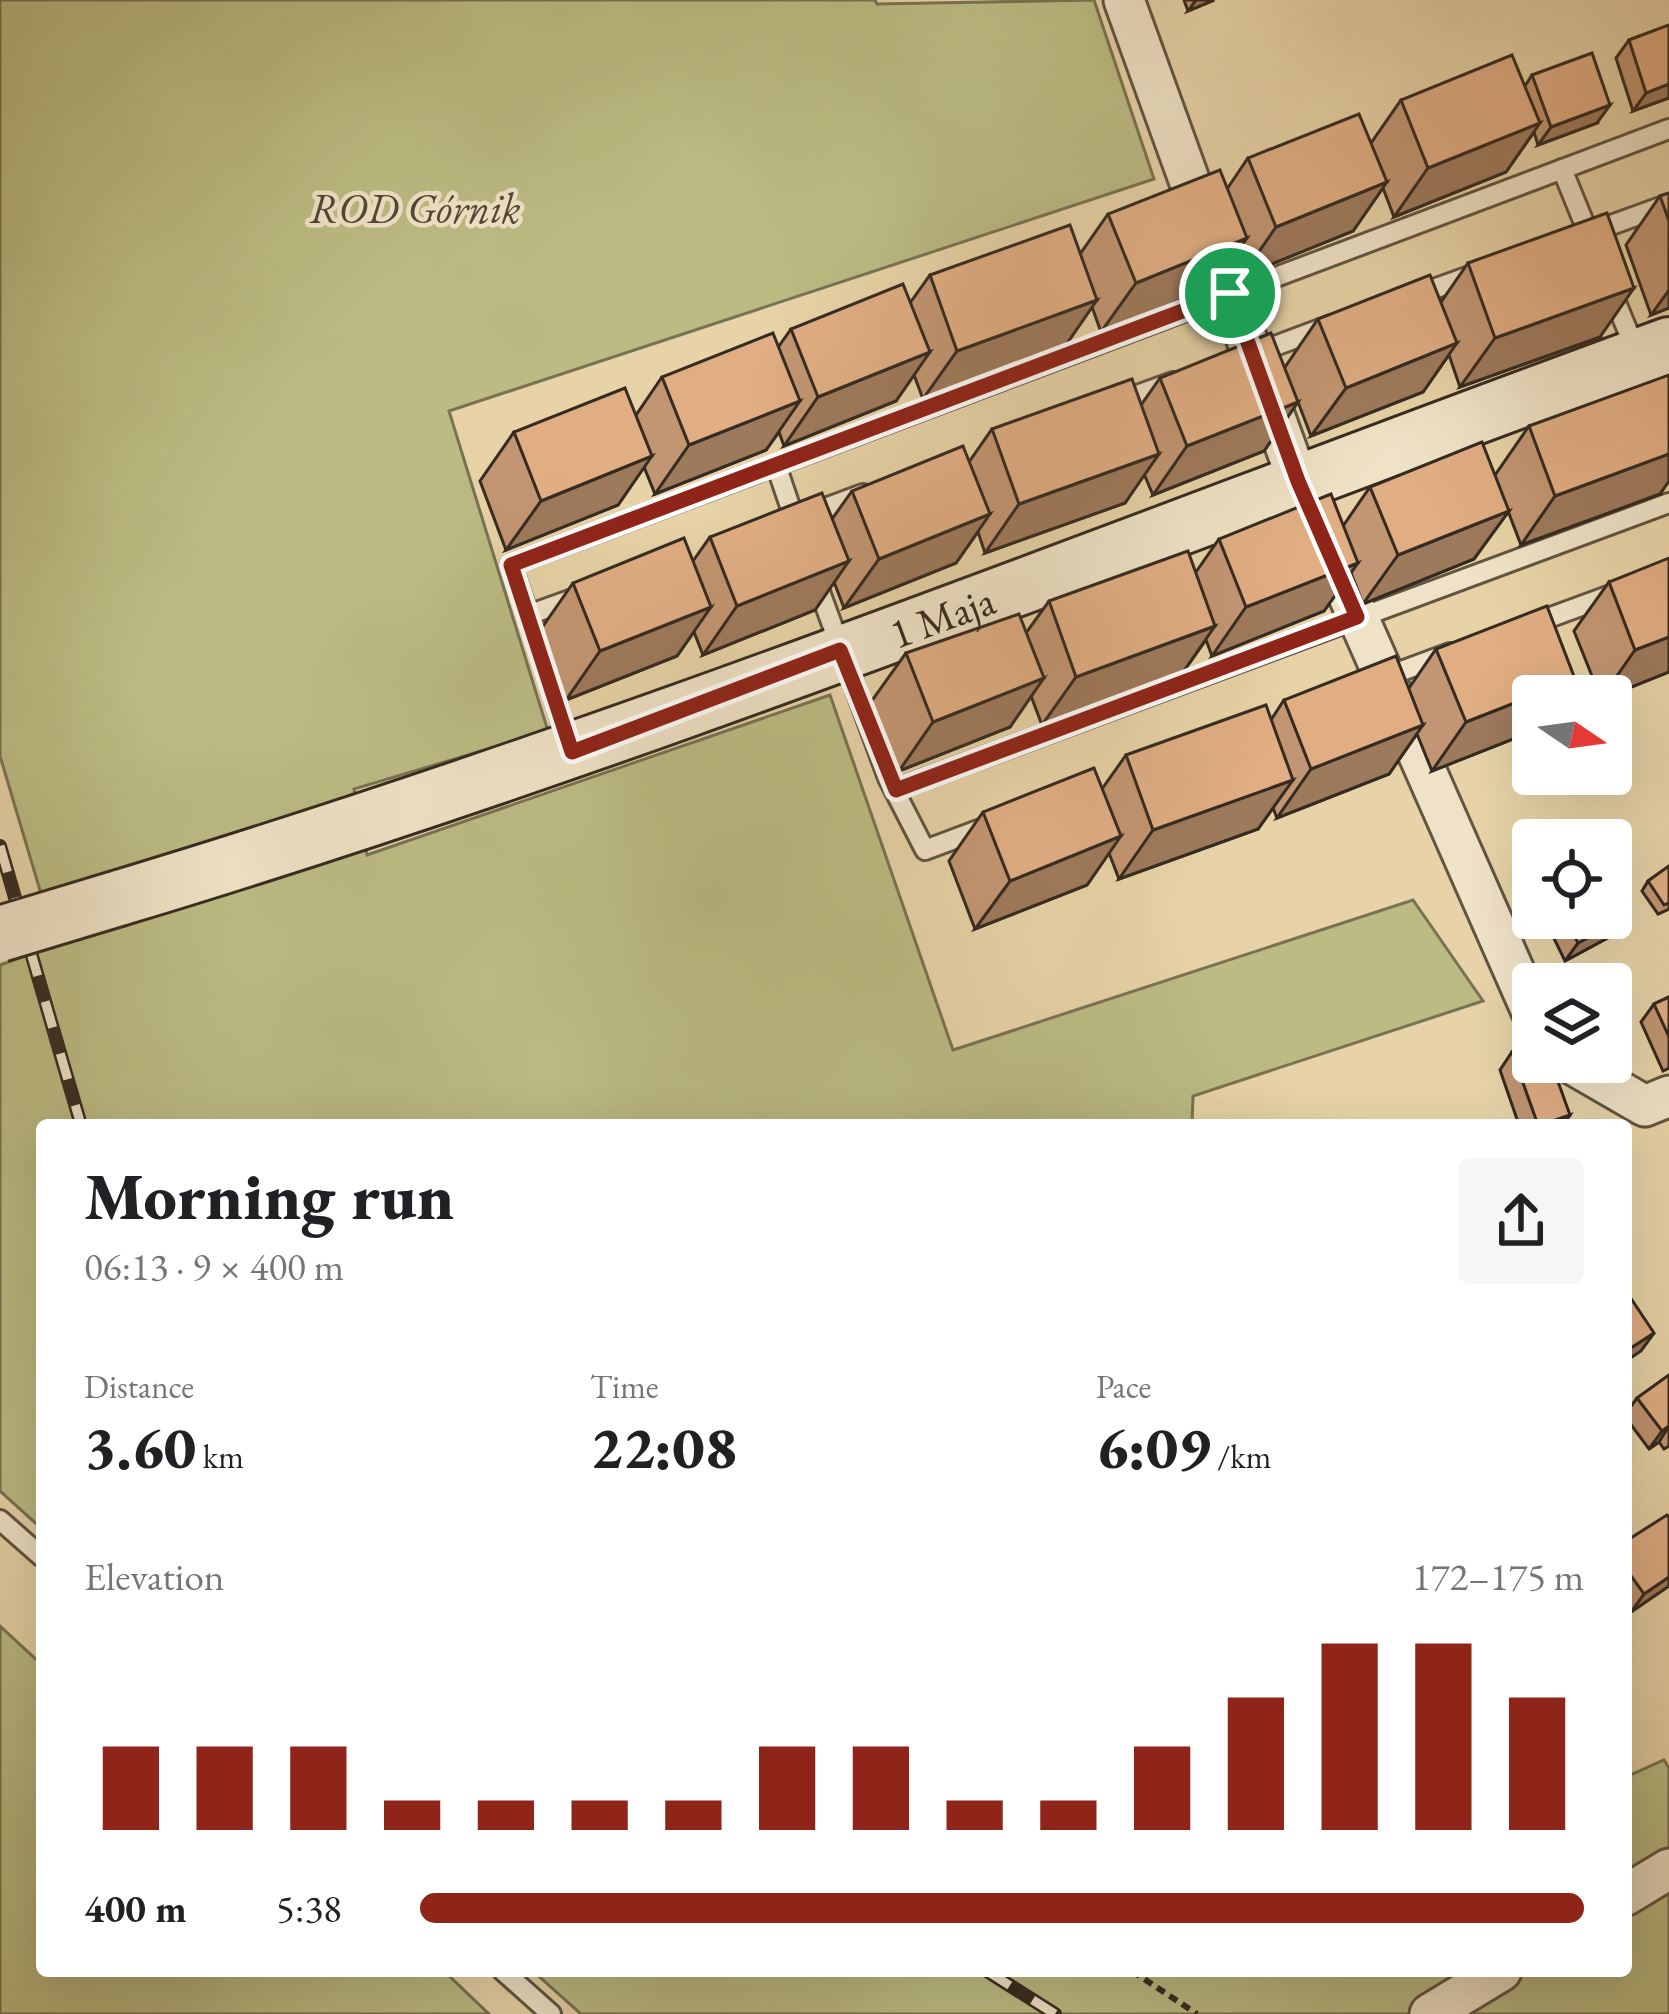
<!DOCTYPE html>
<html lang="en">
<head>
<meta charset="utf-8">
<style>
	:root { --surface:#fff; --page:#f6f6f6; --text:#202124; --muted:#757577; --accent:#8f2418 }
	body { margin:0; font-family:"EB Garamond",serif; background:var(--page); color:var(--text); height:100vh; display:flex; flex-direction:column; font-size:45px; white-space:nowrap }
	* { box-sizing:border-box; margin:0 }
	p { font-size:39px; color:var(--muted) }
	.icon { flex:none; width:66px; height:66px; fill:none; stroke:currentColor; stroke-width:2; stroke-linecap:round; stroke-linejoin:round }
	.map { position:relative; flex:1; overflow:hidden }
	.details { position:absolute; left:36px; top:1119px; width:1596px; height:858px; display:flex; flex-direction:column; background:var(--surface); border-radius:12px; box-shadow:0 12px 48px #0002 }
	.details>* { flex:none }
	.needle { width:78px; rotate:103deg }
	.tools { position:absolute; left:1512px; top:675px; display:grid; gap:24px }
	.tools a { display:grid; place-items:center; width:120px; height:120px; border-radius:12px; background:var(--surface); box-shadow:0 12px 48px #0002; font-size:60px }
	.pin { position:absolute; display:grid; place-items:center; width:102px; height:102px; color:#fff; margin:-51px; border:6px solid #fff; border-radius:50%; box-shadow:0 3px 12px #0007 }
	.round { display:grid; place-items:center; flex:none; width:126px; height:126px; border-radius:12px; background:var(--page) }
	.headline { display:flex; align-items:center; justify-content:space-between; height:204px; padding:0 48px }
	h1 { font-size:66px; font-weight:800; line-height:90px }
	.figures { display:grid; grid-template-columns:repeat(3,1fr); gap:18px; height:204px; padding:12px 48px }
	.figures div { display:grid; align-content:center }
	.figures b { font-size:60px; font-weight:800 }
	.figures small { font-size:33px; font-weight:400 }
	.figures p { font-size:33px }
	.chart { height:336px; padding:24px 48px }
	.chart p { display:flex; justify-content:space-between }
	.chart svg { width:100%; height:216px; margin-top:12px; stroke:var(--accent); stroke-width:6 }
	ul { padding:0 48px; list-style:none; font-size:39px }
	li { display:grid; grid-template-columns:192px 144px 1fr; align-items:center; height:90px }
	li i { height:30px; border-radius:15px; background:var(--accent) }
	.map>svg:first-child { display:block }
</style>
</head>
<body>
<div class="map">
<svg width="1669" height="2014" viewBox="0 0 1669 2014">
	<rect width="100%" height="100%" fill="#e7d3a7"/>
	<filter id="stains"><feTurbulence type="fractalNoise" baseFrequency=".00167" numOctaves="4"/><feColorMatrix values="0 0 0 0 .2 0 0 0 0 .09 0 0 0 0 .02 0 0 0 .5 -.17"/></filter>
	<radialGradient id="worn" r=".72"><stop offset=".6" stop-color="#630" stop-opacity="0"/><stop offset="1" stop-color="#630" stop-opacity=".3"/></radialGradient>
	<g fill="#bbbb83" stroke="#787352" stroke-width="3">
		<path d="M0 0H875L877 4 1094 0 1154 179 449 411 548 731 354 789 367 855 830 695 953 1050 1413 900 1483 1001 1193 1096 1192 1125H42V1529L0 1491V965L56 944 0 756Z"/>
		<path d="M0 1626 42 1665V1971H444L489 2014H0Z"/>
		<path d="M1664 1760 1669 1768V2014H581L533 1971H1626V1777Z"/>
	</g>
	<g fill="none" stroke-linecap="round" stroke-linejoin="round">
		<g stroke="#625542" stroke-width="24">
			<g id="service">
				<path d="M1562 169 1591 240"/>
				<path d="M1589 233 1669 204"/>
				<path d="M1610 288 1636 351"/>
				<path d="M1414 296 1478 273"/>
				<path d="M1256 353 1331 325"/>
				<path d="M1115 403 1173 382"/>
				<path d="M776 465 796 524"/>
				<path d="M804 516 863 494"/>
				<path d="M815 578 888 778 925 850 989 826"/>
				<path d="M528 615 511 565 1669 129"/>
				<path d="M1532 624 1619 592"/>
				<path d="M1380 679 1450 653"/>
				<path d="M570 747 528 615 581 596"/>
				<path d="M895 790 1669 503"/>
				<path d="M0 1520 42 1557"/>
				<path d="M503 1971 551 2014"/>
			</g>
		</g>
		<g stroke="#625542" stroke-width="45">
			<g id="minor">
				<path d="M1124 0 1298 481 1533 1014"/>
				<path d="M1569 1062 1645 1106 1669 1096"/>
				<path d="M1626 1895 1669 1869"/>
				<path d="M1430 2014 1501 1971"/>
			</g>
		</g>
		<g stroke="#352b21" stroke-width="60">
			<g id="secondary">
				<path id="s1" d="M119 898C644 740 1154 533 1669 345"/>
			</g>
		</g>
		<path stroke="#352b21" stroke-width="6" stroke-dasharray="9 6" stroke-linecap="butt" d="M1132 1971 1197 2014"/>
		<use href="#service" stroke="#efe2c6" stroke-width="18"/>
		<use href="#minor" stroke="#efe2c6" stroke-width="39"/>
		<use href="#secondary" stroke="#efe2c6" stroke-width="54"/>
		<g stroke="#352b21" stroke-width="14">
			<g id="rail">
				<path d="M0 846 81 1125"/>
				<path d="M987 1971 1055 2014"/>
			</g>
		</g>
		<use href="#rail" stroke="#efe2c6" stroke-width="9" stroke-dasharray="27" stroke-linecap="butt"/>
		<g stroke="#352b21" stroke-width="60" stroke-linecap="butt">
			<path id="secondary-bridge" d="M0 934 119 898"/>
		</g>
		<use href="#secondary-bridge" stroke="#efe2c6" stroke-width="54"/>
	</g>
	<g fill="#c29672" stroke="#352b21" stroke-width="3">
		<path d="M1184 0H1214L1188 11Z"/>
		<path d="M1669 25V98L1633 111 1616 58 1629 40Z"/>
		<path d="M1532 75 1597 123 1538 145 1534 132 1506 172 1394 217 1383 188 1353 231 1242 276 1234 257 1213 287 1101 332 1092 307 1063 349 923 399 914 375 896 401 784 446 779 432 766 450 655 494 644 467 618 505 506 550 480 481 514 432 636 415 662 377 779 346 791 329 910 303 930 275 1080 254 1108 214 1227 189 1248 158 1371 143 1401 100 1525 86Z"/>
		<path d="M1669 193V308L1651 315 1626 245 1660 196Z"/>
		<path d="M1468 263 1600 337 1460 387 1449 355 1423 392 1311 436 1298 402 1264 451 1153 495 1144 474 1125 503 985 553 978 532 956 563 844 608 834 582 815 610 703 655 694 632 677 656 566 700 539 632 573 583 693 561 710 537 832 519 852 491 969 462 992 429 1141 405 1160 378 1285 367 1318 319 1441 302Z"/>
		<path d="M1529 426 1660 494 1521 545 1508 511 1474 559 1363 604 1351 573 1324 611 1212 656 1206 640 1181 675 1042 725 1031 696 1010 727 899 771 871 702 906 653 1026 633 1049 601 1196 572 1219 539 1343 526 1370 487 1495 475Z"/>
		<path d="M1609 582 1669 672 1609 696H1600L1574 631Z"/>
		<path d="M1436 649 1575 679 1563 696H1533V731L1432 771 1417 734 1389 774 1277 818 1273 808 1258 829 1119 879 1109 853 1087 885 975 929 949 861 983 812 1102 789 1126 755 1271 720 1284 700 1409 688Z"/>
		<path d="M1669 866V909L1658 914 1642 891 1648 881Z"/>
		<path d="M1544 918H1624L1611 936 1565 961Z"/>
		<path d="M1669 997V1068L1663 1071 1641 1022 1654 1004Z"/>
		<path d="M1512 1052 1570 1115 1563 1125H1519L1500 1070Z"/>
		<path d="M1669 1375V1446L1664 1449 1659 1442 1649 1449 1626 1418V1413L1637 1398Z"/>
		<path d="M1626 1541 1669 1586 1631 1612 1626 1605Z"/>
	</g>
	<g fill="#9e7a5c" stroke="#352b21" stroke-width="3">
		<path d="M1196 0H1214L1188 11Z"/>
		<path d="M1669 84V98L1633 111 1646 93Z"/>
		<path d="M1610 105 1597 123 1538 145 1551 127Z"/>
		<path d="M1540 123 1506 172 1394 217 1428 168Z"/>
		<path d="M1387 182 1353 231 1242 276 1276 227Z"/>
		<path d="M1247 238 1213 287 1101 332 1136 283Z"/>
		<path d="M1634 288 1600 337 1460 387 1495 338Z"/>
		<path d="M1669 290V308L1651 315Z"/>
		<path d="M1097 300 1063 349 923 399 957 351Z"/>
		<path d="M1457 343 1423 392 1311 436 1346 388Z"/>
		<path d="M930 352 896 401 784 446 818 397Z"/>
		<path d="M800 401 766 450 655 494 689 445Z"/>
		<path d="M1298 402 1264 451 1153 495 1187 446Z"/>
		<path d="M1159 454 1125 503 985 553 1019 504Z"/>
		<path d="M1669 454V481L1660 494 1521 545 1555 496Z"/>
		<path d="M652 456 618 505 506 550 541 501Z"/>
		<path d="M1509 511 1474 559 1363 604 1398 555Z"/>
		<path d="M990 514 956 563 844 608 879 559Z"/>
		<path d="M849 561 815 610 703 655 737 606Z"/>
		<path d="M1358 563 1324 611 1212 656 1246 607Z"/>
		<path d="M711 607 677 656 566 700 600 651Z"/>
		<path d="M1215 626 1181 675 1042 725 1076 677Z"/>
		<path d="M1669 637V672L1609 696H1603L1635 650Z"/>
		<path d="M1044 678 1010 727 899 771 933 722Z"/>
		<path d="M1575 679 1563 696H1533V731L1432 771 1466 722Z"/>
		<path d="M1423 725 1389 774 1277 818 1311 769Z"/>
		<path d="M1293 780 1258 829 1119 879 1153 830Z"/>
		<path d="M1121 836 1087 885 975 929 1010 881Z"/>
		<path d="M1624 918 1611 936 1565 961 1578 943Z"/>
		<path d="M1570 1115 1563 1125H1541Z"/>
		<path d="M1654 1333 1641 1351 1626 1361V1351Z"/>
		<path d="M1669 1426 1659 1442 1649 1449 1662 1431Z"/>
		<path d="M1669 1577V1586L1631 1612 1644 1594Z"/>
	</g>
	<g fill="#e1ae84" stroke="#352b21" stroke-width="3">
		<path d="M1669 25V84L1646 93 1629 40Z"/>
		<path d="M1592 53 1610 105 1551 127 1532 75Z"/>
		<path d="M1512 55 1540 123 1428 168 1401 100Z"/>
		<path d="M1359 114 1387 182 1276 227 1248 158Z"/>
		<path d="M1220 170 1247 238 1136 283 1108 214Z"/>
		<path d="M1669 193V221L1660 196Z"/>
		<path d="M1607 213 1634 288 1495 338 1468 263Z"/>
		<path d="M1070 225 1097 300 957 351 930 275Z"/>
		<path d="M1430 275 1457 343 1346 388 1318 319Z"/>
		<path d="M903 284 930 352 818 397 791 329Z"/>
		<path d="M773 333 800 401 689 445 662 377Z"/>
		<path d="M1271 333 1298 402 1187 446 1160 378Z"/>
		<path d="M1669 375V454L1555 496 1529 426Z"/>
		<path d="M1132 379 1159 454 1019 504 992 429Z"/>
		<path d="M625 388 652 456 541 501 514 432Z"/>
		<path d="M1482 442 1509 511 1398 555 1370 487Z"/>
		<path d="M963 446 990 514 879 559 852 491Z"/>
		<path d="M822 493 849 561 737 606 710 537Z"/>
		<path d="M1331 494 1358 563 1246 607 1219 539Z"/>
		<path d="M684 538 711 607 600 651 573 583Z"/>
		<path d="M1188 551 1215 626 1076 677 1049 601Z"/>
		<path d="M1669 558V637L1635 650 1609 582Z"/>
		<path d="M1547 606 1575 679 1466 722 1436 649Z"/>
		<path d="M1019 614 1044 678 933 722 906 653Z"/>
		<path d="M1396 656 1423 725 1311 769 1284 700Z"/>
		<path d="M1266 705 1293 780 1153 830 1126 755Z"/>
		<path d="M1094 768 1121 836 1010 881 983 812Z"/>
		<path d="M1669 866V903L1664 905 1648 881Z"/>
		<path d="M1611 891 1624 918 1578 943 1565 918H1611Z"/>
		<path d="M1669 997V1037L1654 1004Z"/>
		<path d="M1533 1045V1062H1551L1570 1115 1541 1125H1538L1512 1052Z"/>
		<path d="M1626 1291 1654 1333 1626 1351Z"/>
		<path d="M1669 1375V1426L1662 1431 1637 1398Z"/>
		<path d="M1667 1515 1669 1518V1577L1644 1594 1626 1569V1541Z"/>
	</g>
	<g fill="none" stroke-linecap="round" stroke-linejoin="round">
		<g stroke="#fff" stroke-width="24">
			<path id="route" d="M1230 293 1298 481 1357 617 896 790 840 650 572 752 511 565Z"/>
		</g>
		<use href="#route" stroke="#8f2418" stroke-width="15"/>
	</g>
	<g text-anchor="middle" dominant-baseline="central" stroke-width="9" stroke-linejoin="round" paint-order="stroke">
		<g font-size="42" font-style="italic" fill="#504835" stroke="#efe2c6">
			<text x="415" y="208">ROD Górnik</text>
		</g>
		<g font-size="42" fill="#352b21" stroke="#efe2c6">
			<text stroke="none"><textPath href="#s1" startOffset="870">1 Maja</textPath></text>
		</g>
	</g>
	<rect width="100%" height="100%" filter="url(#stains)"/>
	<rect width="100%" height="100%" fill="url(#worn)"/>
</svg>
<div class="tools">
<a><svg class="needle" viewBox="-14 -14 28 28"><path d="M0-13l5 13h-10z" fill="#e53935"/><path d="M0 13l5-13h-10z" fill="#757577"/></svg></a>
<a><svg class="icon" aria-label="locate" viewBox="0 0 24 24"><circle cx="12" cy="12" r="6"/><path d="M12 2v4M12 18v4M2 12h4M18 12h4"/></svg></a>
<a><svg class="icon" aria-label="layers" viewBox="0 0 24 24"><path d="M12 4l9 5-9 5-9-5zM3 14l9 5 9-5"/></svg></a>
</div>
<div class="pin" style="left:1230px;top:293px;background:#1e9e55"><svg class="icon" aria-label="arrive" viewBox="0 0 24 24"><path d="M6 21V4h12l-3 4 3 4H6"/></svg></div>
<section class="details">
<div class="headline"><div><h1>Morning run</h1><p>06:13 · 9 × 400 m</p></div><a class="round"><svg class="icon" aria-label="share" viewBox="0 0 24 24"><path d="M12 15V3M7 8l5-5 5 5M5 13v7h14v-7"/></svg></a></div>
<div class="figures">
<div><p>Distance</p><b>3.60<small> km</small></b></div>
<div><p>Time</p><b>22:08</b></div>
<div><p>Pace</p><b>6:09<small> /km</small></b></div>
</div>
<div class="chart"><p><span>Elevation</span>172–175 m</p>
<svg viewBox="0 0 160 44" preserveAspectRatio="none"><path d="M5 44V27M15 44V27M25 44V27M35 44V38M45 44V38M55 44V38M65 44V38M75 44V27M85 44V27M95 44V38M105 44V38M115 44V27M125 44V17M135 44V6M145 44V6M155 44V17"/></svg>
</div>
<ul>
<li><b>400 m</b>5:38<i style="width:100%"></i></li>
</ul>
</section>
</div>
</body>
</html>
